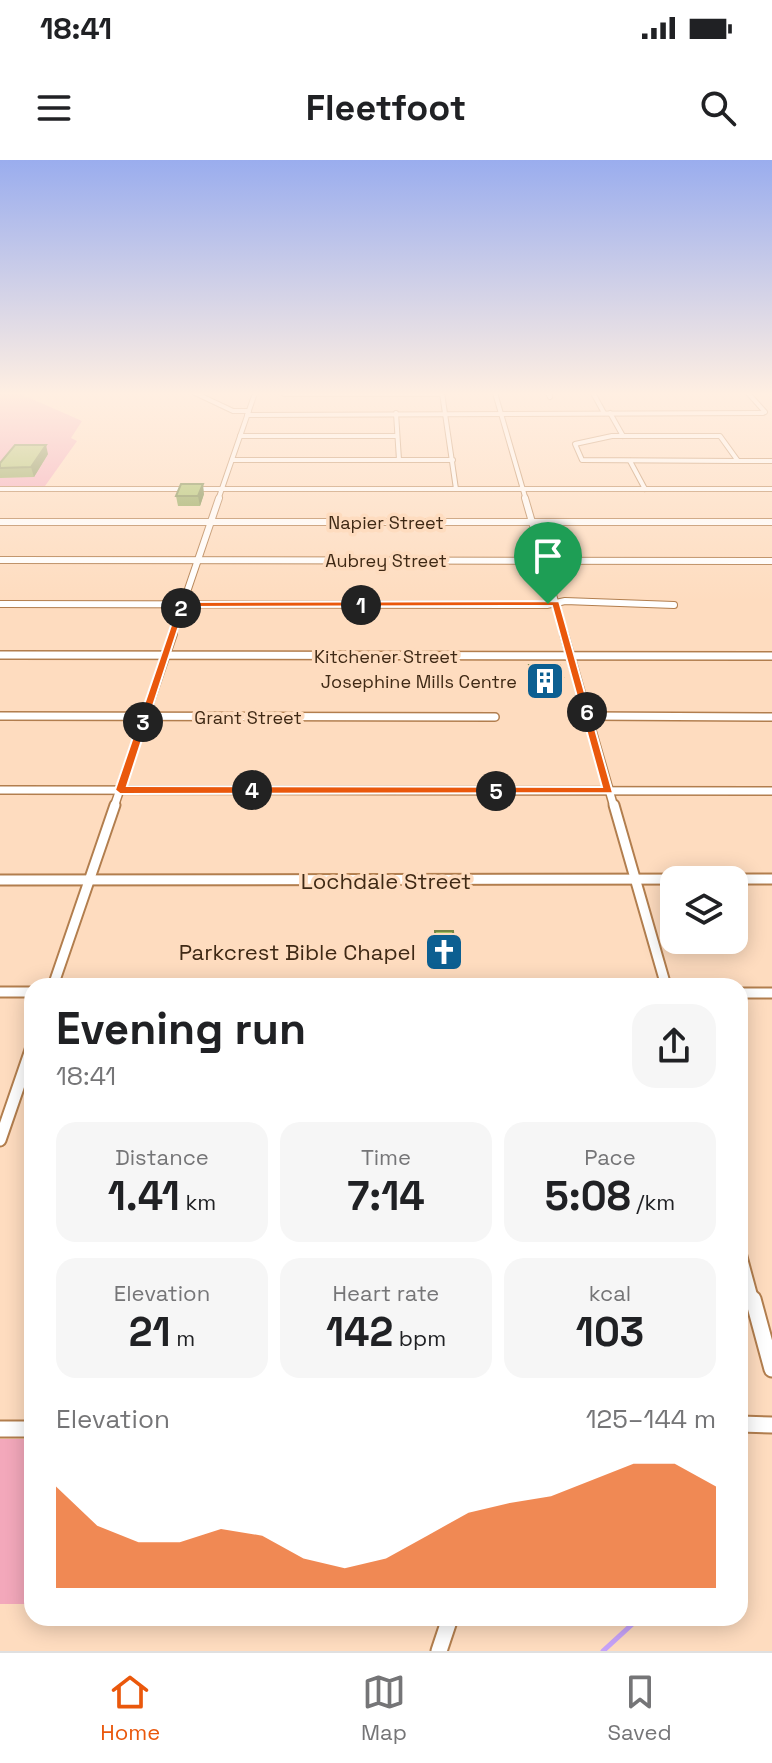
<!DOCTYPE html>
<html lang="en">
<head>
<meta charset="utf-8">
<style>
	:root { --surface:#fff; --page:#f6f6f6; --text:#202124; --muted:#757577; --line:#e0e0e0; --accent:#ea580c }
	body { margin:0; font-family:"Space Grotesk",sans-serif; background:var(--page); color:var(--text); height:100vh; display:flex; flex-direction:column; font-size:30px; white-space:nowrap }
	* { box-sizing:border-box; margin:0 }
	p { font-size:26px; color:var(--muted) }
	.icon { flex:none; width:44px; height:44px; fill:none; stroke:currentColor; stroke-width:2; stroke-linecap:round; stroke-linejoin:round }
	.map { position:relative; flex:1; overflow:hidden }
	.sheet { position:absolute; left:24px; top:818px; width:724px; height:648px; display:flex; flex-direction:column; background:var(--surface); border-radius:24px; box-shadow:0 4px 20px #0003 }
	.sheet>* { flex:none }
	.buttons { position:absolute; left:660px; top:706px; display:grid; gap:16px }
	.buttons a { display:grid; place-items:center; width:88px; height:88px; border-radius:16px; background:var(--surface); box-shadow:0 4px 20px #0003; font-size:40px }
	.pin { position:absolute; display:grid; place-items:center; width:68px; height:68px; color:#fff; margin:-82px -34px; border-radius:50% 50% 50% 0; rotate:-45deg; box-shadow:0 0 8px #0007 }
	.pin .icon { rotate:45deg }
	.km { position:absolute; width:40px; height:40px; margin:-20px; border-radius:50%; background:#222; color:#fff; font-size:22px; line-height:40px; text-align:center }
	.round { display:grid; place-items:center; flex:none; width:84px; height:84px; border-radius:24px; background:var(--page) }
	.summary { display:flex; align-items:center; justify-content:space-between; height:136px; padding:0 32px }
	h1 { font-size:44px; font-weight:700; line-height:60px }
	.figures { display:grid; grid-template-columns:repeat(3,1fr); gap:12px; height:136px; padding:8px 32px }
	.figures div { display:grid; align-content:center; border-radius:20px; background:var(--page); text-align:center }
	.figures b { font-size:40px; font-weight:700 }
	.figures small { font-size:22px; font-weight:400 }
	.figures p { font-size:22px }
	.chart { height:224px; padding:16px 32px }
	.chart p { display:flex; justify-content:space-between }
	.chart svg { width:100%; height:144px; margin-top:8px; fill:var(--accent); opacity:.7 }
	.status { display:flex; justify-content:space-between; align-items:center; height:56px; padding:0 40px; background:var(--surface); direction:ltr }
	.status svg { height:22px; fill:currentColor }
	header { display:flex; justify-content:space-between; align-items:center; height:104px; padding:0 32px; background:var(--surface); font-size:36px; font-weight:700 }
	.tab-bar { display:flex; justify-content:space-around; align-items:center; height:112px; border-top:2px solid var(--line); background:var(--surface); font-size:22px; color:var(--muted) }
	.tab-bar a { display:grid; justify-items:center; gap:4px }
	.tab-bar .selected { color:var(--accent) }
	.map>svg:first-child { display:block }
</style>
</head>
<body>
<div class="status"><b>18:41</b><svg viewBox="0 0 49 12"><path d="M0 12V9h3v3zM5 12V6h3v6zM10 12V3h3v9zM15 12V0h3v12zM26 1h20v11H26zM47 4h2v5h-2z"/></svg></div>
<header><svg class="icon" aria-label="menu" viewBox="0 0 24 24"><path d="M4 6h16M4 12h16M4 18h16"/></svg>Fleetfoot<svg class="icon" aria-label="search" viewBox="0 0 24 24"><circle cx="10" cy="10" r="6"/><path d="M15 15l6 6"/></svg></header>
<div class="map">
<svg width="772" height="1491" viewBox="0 0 772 1491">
	<rect width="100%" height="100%" fill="#fedcbf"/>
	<g fill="#f3a8bb">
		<path d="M0 233H31L23 235 82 261 71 278 77 281 45 326 0 327Z"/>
		<rect x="0" y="1279" width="32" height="165"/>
	</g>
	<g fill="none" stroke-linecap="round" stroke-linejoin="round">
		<path stroke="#c6a2f8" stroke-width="5" d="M603 1491 639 1458"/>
		<g stroke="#b27e4e" stroke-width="6">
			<g id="minor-far5">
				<path d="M195 233 233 251H249"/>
				<path d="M442 233 456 329"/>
				<path d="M495 233 526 340"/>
				<path d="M548 233 550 237"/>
				<path d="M593 233 604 253"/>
				<path d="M748 233 765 252"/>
				<path d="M284 234H442"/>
				<path d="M396 253 399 300"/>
				<path d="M610 253 623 276"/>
				<path d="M247 255 763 253"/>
				<path d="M240 276H397"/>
				<path d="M612 276H720L738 301 582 300 575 284Z"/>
				<path d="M232 300H453"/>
				<path d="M630 301 645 329"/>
				<path d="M738 301H772"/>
				<path d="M0 329H772"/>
				<path d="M218 340 255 233"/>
			</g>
		</g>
		<g stroke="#b27e4e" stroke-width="8">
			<g id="minor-far4">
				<path d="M525 338 565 476"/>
				<path d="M0 362H772"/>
				<path d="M0 400 772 401"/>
				<path d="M0 444 547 445 565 441 674 445"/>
				<path d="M172 476 219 338"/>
			</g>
		</g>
		<g stroke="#b27e4e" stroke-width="10">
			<g id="minor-far3">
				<path d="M564 474 614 647"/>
				<path d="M0 495 772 496"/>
				<path d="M0 556 495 557"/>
				<path d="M588 556 772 557"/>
				<path d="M0 630 772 631"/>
				<path d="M114 647 173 474"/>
			</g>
		</g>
		<g stroke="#b27e4e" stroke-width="13">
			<g id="minor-far2">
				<path d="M614 645 666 826"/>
				<path d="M0 720 772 719"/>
				<path d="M53 826 115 645"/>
				<path d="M0 832H32"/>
				<path d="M740 833H772"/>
			</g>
		</g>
		<g stroke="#b27e4e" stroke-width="15">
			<g id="minor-far1">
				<path d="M0 980 32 887"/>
				<path d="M740 1093 753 1141"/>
			</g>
		</g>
		<g stroke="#b27e4e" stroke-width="19">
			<g id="minor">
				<path d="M753 1139 772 1209"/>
				<path d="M740 1264 772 1265"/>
				<path d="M0 1269H32"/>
				<path d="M439 1491 450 1458"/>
			</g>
		</g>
		<use href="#minor-far5" stroke="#fff" stroke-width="4"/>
		<use href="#minor-far4" stroke="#fff" stroke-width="6"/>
		<use href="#minor-far3" stroke="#fff" stroke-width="7"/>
		<use href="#minor-far2" stroke="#fff" stroke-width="9"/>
		<use href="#minor-far1" stroke="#fff" stroke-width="11"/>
		<use href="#minor" stroke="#fff" stroke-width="15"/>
	</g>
	<g fill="#8ca453">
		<path d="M48 294 34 317 0 318V308Z"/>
		<path d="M204 334 200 346H178L176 336Z"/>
		<path d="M529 505 563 517 561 525H531L528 513Z"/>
		<path d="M435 771 455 796 454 805H436Z"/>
	</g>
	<g fill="#728644">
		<path d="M46 285 48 294 34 317 31 307Z"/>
		<path d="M203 324 204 334 200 346 198 336Z"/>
	</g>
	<g fill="#a3bf61" stroke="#728644" stroke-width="2">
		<path d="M15 285H46L31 307 0 308V303Z"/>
		<path d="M181 324H203L198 336H176Z"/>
		<path d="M529 505H560L563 517H532Z"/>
		<path d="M435 771H453L455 796H436Z"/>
	</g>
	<linearGradient id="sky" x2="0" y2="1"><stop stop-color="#9aadee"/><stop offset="0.53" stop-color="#ffefe2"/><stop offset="1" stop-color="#ffefe2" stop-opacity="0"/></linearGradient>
	<rect width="772" height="441" fill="url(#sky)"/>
	<path fill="#ea580c" stroke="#fff" stroke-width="2" fill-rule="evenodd" d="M559 441 613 633 120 634 115 630 179 442ZM552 446 602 627 127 626 185 447Z"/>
	<defs>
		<g id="building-square" transform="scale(2)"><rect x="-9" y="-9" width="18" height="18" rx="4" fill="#0c5f91" stroke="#fedcbf"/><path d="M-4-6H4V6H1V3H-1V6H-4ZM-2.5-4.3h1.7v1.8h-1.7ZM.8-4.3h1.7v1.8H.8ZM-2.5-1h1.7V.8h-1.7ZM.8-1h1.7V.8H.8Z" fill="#fff"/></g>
		<g id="church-square" transform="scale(2)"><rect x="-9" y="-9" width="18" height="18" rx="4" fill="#0c5f91" stroke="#fedcbf"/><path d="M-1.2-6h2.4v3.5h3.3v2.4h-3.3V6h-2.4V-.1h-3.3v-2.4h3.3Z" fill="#fff"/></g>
	</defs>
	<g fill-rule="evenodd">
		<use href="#building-square" x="545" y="521"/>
		<use href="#church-square" x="444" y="792"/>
	</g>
	<g text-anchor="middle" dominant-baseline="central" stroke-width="7" stroke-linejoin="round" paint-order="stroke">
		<g font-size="18" fill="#3f2915" stroke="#fedcbf">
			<text x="386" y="362">Napier Street</text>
			<text x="386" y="400">Aubrey Street</text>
			<text x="386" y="496">Kitchener Street</text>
			<text x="248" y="557">Grant Street</text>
		</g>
		<g font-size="18" fill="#3f2915" stroke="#fedcbf" text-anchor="end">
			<text x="517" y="521">Josephine Mills Centre</text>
		</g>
		<g font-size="22" fill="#3f2915" stroke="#fedcbf">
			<text x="386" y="721">Lochdale Street</text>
		</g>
		<g font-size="22" fill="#3f2915" stroke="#fedcbf" text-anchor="end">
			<text x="416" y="792">Parkcrest Bible Chapel</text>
		</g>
	</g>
</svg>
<div class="buttons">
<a><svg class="icon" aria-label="layers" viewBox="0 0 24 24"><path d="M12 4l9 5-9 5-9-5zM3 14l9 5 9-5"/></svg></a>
</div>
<div class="pin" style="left:548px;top:444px;background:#1e9e55"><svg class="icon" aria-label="arrive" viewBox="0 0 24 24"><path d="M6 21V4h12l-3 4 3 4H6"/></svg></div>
<b class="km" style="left:361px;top:445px">1</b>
<b class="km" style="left:181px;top:448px">2</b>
<b class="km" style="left:143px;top:562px">3</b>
<b class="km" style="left:252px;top:630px">4</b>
<b class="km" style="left:496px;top:631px">5</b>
<b class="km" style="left:587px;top:552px">6</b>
<section class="sheet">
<div class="summary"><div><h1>Evening run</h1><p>18:41</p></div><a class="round"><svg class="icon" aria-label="share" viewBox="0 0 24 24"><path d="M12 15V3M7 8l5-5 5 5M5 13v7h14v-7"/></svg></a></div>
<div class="figures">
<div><p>Distance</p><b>1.41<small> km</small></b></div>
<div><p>Time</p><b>7:14</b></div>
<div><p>Pace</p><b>5:08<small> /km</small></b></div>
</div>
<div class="figures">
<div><p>Elevation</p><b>21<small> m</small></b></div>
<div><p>Heart rate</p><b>142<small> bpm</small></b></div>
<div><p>kcal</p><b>103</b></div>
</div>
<div class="chart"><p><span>Elevation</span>125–144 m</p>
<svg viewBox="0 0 160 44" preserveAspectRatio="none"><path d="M0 44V13L10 25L20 30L30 30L40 26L50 28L60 35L70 38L80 35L90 28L100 21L110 18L120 16L130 11L140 6L150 6L160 13V44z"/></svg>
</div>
</section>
</div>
<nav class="tab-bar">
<a class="selected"><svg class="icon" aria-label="home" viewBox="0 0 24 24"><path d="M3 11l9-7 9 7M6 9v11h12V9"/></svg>Home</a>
<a><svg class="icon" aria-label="map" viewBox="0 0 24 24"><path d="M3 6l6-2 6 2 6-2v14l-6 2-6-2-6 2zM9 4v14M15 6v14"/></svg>Map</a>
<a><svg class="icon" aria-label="saved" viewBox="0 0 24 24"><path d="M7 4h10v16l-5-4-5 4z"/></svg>Saved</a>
</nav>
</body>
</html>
